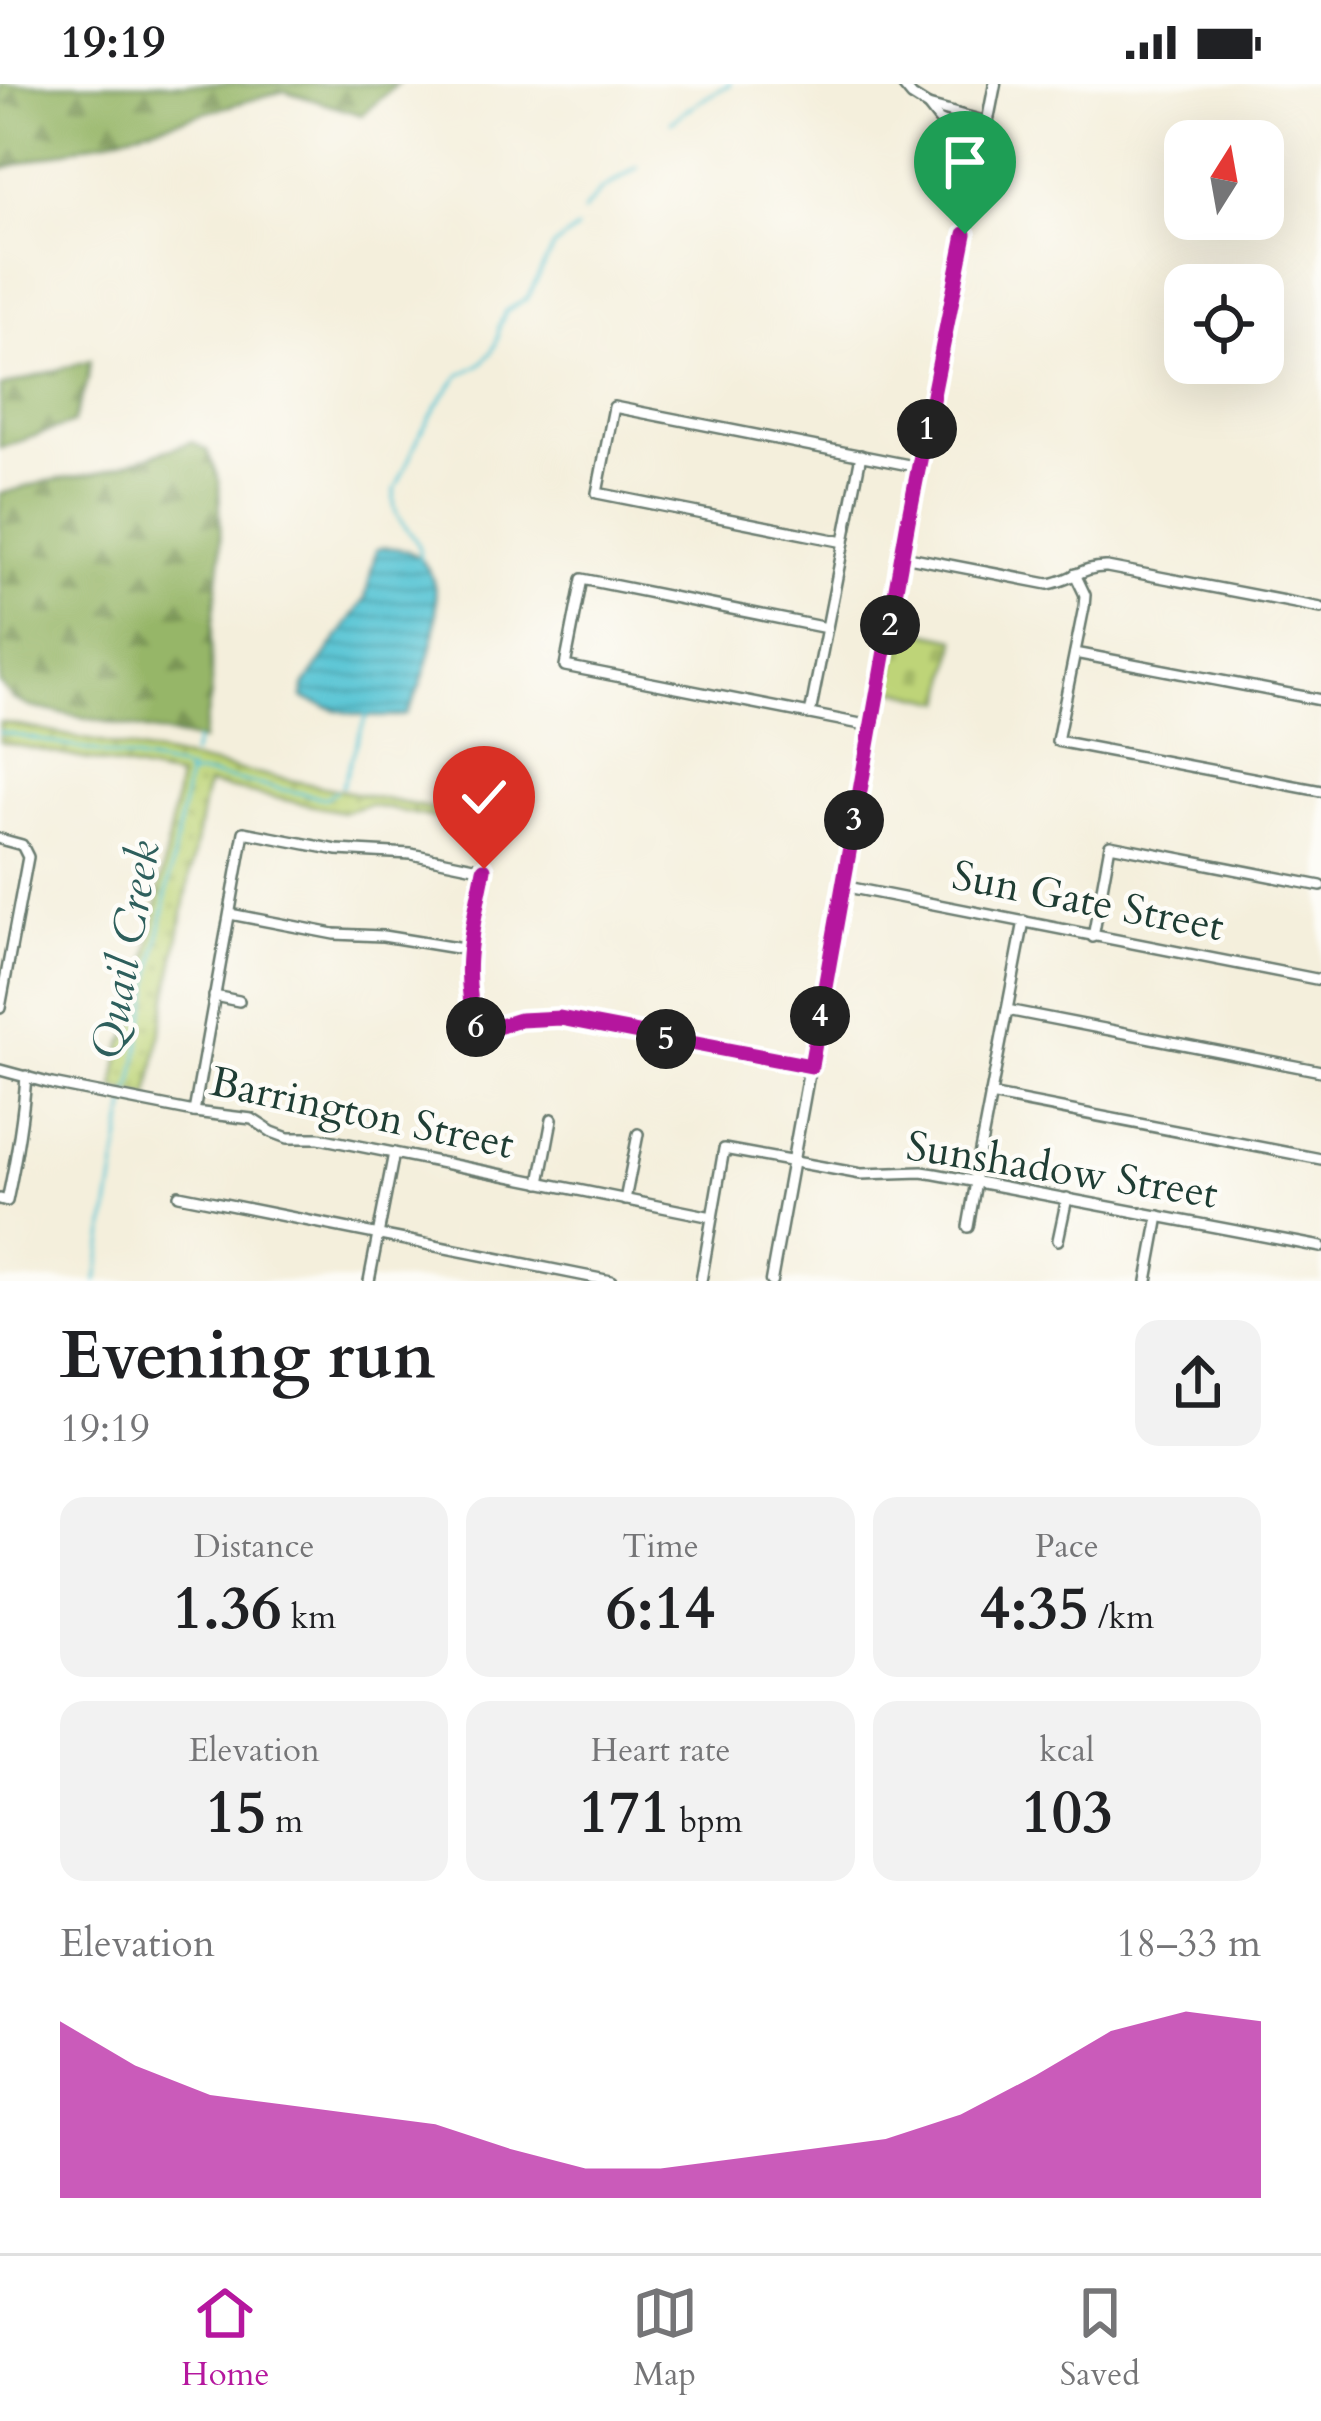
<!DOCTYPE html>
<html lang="en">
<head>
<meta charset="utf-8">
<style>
	:root { --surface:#fff; --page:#f2f2f2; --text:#202124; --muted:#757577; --line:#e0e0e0; --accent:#b5179e }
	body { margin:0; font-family:Cardo,serif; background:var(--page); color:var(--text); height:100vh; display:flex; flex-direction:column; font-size:45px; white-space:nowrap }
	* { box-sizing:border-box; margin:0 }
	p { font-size:39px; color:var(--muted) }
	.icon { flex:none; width:66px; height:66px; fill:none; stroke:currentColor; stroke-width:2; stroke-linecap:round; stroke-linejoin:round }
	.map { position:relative; height:1197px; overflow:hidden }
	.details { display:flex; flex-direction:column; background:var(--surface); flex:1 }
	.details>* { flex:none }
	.needle { width:78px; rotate:11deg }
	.controls { position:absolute; left:1164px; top:36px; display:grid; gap:24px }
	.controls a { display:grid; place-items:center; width:120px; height:120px; border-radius:24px; background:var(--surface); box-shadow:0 12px 48px #0002; font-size:60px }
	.pin { position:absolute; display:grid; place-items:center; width:102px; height:102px; color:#fff; margin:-123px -51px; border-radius:50% 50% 50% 0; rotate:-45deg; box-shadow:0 0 12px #0007 }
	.pin .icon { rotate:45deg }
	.km { position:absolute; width:60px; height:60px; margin:-30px; border-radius:50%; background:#222; color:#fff; font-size:33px; line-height:60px; text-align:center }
	.round { display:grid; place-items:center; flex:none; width:126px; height:126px; border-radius:24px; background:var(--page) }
	.headline { display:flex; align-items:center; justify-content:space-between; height:204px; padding:0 60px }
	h1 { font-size:66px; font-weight:800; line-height:90px }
	.figures { display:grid; grid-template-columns:repeat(3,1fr); gap:18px; height:204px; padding:12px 60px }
	.figures div { display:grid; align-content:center; border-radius:24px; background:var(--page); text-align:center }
	.figures b { font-size:60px; font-weight:800 }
	.figures small { font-size:33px; font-weight:400 }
	.figures p { font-size:33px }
	.chart { height:336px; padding:24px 60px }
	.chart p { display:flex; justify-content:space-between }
	.chart svg { width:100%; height:216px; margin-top:12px; fill:var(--accent); opacity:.7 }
	.status { display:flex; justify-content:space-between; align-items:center; height:84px; padding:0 60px; background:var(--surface); direction:ltr }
	.status svg { height:33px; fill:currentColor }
	.tabs { display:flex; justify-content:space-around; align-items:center; height:168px; border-top:3px solid var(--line); background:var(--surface); font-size:33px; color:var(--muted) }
	.tabs a { display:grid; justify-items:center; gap:6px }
	.tabs .on { color:var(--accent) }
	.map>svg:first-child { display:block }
</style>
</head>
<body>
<div class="status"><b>19:19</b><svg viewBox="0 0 49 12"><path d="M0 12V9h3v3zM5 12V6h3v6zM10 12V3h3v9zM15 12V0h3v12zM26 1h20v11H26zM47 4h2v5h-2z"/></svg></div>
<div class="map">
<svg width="1321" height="1197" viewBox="0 0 1321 1197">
	<defs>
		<pattern id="grass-dots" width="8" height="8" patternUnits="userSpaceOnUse" patternTransform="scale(3)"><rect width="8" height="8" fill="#bed478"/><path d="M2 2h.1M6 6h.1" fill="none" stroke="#a3b768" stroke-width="1.8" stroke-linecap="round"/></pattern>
		<pattern id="forest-firs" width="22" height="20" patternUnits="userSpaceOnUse" patternTransform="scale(3)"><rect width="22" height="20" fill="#96b668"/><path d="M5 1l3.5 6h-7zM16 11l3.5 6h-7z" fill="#7a9556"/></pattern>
		<pattern id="cemetery-stones" width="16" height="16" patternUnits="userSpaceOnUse" patternTransform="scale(3)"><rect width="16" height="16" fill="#bed478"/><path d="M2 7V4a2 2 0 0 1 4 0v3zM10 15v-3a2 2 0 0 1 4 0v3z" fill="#a3b768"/></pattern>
		<pattern id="water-rules" width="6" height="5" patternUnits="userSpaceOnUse" patternTransform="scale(3)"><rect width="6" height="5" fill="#5bc6d5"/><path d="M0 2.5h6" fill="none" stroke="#4ba2ae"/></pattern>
	</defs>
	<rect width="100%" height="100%" fill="#fdfcf7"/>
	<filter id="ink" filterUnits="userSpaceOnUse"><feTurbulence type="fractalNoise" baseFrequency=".00833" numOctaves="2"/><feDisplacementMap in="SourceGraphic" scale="24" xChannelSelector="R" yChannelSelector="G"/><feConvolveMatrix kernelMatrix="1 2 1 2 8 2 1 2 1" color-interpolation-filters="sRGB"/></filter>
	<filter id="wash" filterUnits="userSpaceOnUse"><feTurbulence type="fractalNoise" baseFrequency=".004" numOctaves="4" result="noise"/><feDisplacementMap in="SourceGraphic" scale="48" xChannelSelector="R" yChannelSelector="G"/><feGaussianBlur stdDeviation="2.7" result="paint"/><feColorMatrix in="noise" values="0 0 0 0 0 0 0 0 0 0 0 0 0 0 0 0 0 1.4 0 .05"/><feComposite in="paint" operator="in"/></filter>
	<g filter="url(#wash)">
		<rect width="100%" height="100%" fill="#f4efdc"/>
		<path fill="url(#grass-dots)" stroke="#6e8856" stroke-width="3" d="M0 638 488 736 487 744 369 721 343 728 207 700 149 1012 114 1004 122 960 137 936 179 694 0 658Z"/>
		<g fill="url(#forest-firs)" stroke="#5a7a4e" stroke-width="3">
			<path d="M0 0H397L362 31 284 7 0 85Z"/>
			<path d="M90 276 88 295 73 339 0 364V303Z"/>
			<path d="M192 358 207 366 219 397 221 470 211 555V611L202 657 31 623 13 615 0 600V410L48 397 98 389Z"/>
		</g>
		<path fill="url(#cemetery-stones)" stroke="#6e8856" stroke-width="3" d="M900 543 956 555 945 618 890 605Z"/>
		<path fill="url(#water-rules)" stroke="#3d8284" stroke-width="3" d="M381 464C469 458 432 588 406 631 372 637 334 627 303 614L304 602 365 515 376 466Z"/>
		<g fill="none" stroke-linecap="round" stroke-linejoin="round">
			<g stroke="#5bc6d5" stroke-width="3">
				<path d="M671 38 698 18 730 0"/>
				<path d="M583 128 599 108 638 83"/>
				<path d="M397 402 420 350 442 314 459 292 482 279 492 268 498 254 499 242 506 227 527 215 553 163 577 145"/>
				<path d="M395 405C387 444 425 446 419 478"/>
				<path d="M0 648 182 685 187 692"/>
				<path d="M192 671 196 657"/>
				<path d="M189 693 196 690 209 691 325 714 336 708"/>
				<path d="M342 702 367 629"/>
				<path d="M97 1197 126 1022 134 994 189 685"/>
			</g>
		</g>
	</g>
	<g filter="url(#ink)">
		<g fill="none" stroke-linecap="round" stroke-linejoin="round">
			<g stroke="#6a7b6f" stroke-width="14">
				<g id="minor">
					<path d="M902 0 912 12 928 22 939 36 954 43 985 47"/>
					<path d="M928 22 987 38"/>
					<path d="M844 458 597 409 614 323 919 383"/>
					<path d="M903 472 1048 500C1071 497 1082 482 1107 483L1321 524"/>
					<path d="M1075 490 1085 511 1084 523 1057 657 1321 707"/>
					<path d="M827 544 582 495 565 582 871 642"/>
					<path d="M1075 569 1321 616"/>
					<path d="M810 630 861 371"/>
					<path d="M0 755 22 761 28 773 0 924"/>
					<path d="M842 802 1321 896"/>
					<path d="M230 830 334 850 383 852 469 866"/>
					<path d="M1093 853 1110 761 1321 802"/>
					<path d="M214 912 239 917"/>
					<path d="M1007 926 1321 987"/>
					<path d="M469 952 520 936 560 934 811 983"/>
					<path d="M0 986 52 1000 194 1028 252 1035 272 1048 288 1054H319L712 1133"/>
					<path d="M990 1011 1321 1075"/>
					<path d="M194 1028 244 748 337 766 411 770 484 785C473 845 459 889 478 949"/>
					<path d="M974 1098 1024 837"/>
					<path d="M540 1099 552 1035"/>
					<path d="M179 1111 611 1197"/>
					<path d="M0 1115 7 1117C16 1075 23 1035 26 992"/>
					<path d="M625 1116 638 1050"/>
					<path d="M968 1143 976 1098"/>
					<path d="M1058 1156 1067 1114"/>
					<path d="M369 1197 394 1069"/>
					<path d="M701 1197 724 1065 861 1090 922 1088 935 1090 1321 1163"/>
					<path d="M1147 1197 1159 1132"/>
				</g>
			</g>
			<g stroke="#6a7b6f" stroke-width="15">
				<path id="major" d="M771 1197 906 452 995 0"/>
			</g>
			<use href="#minor" stroke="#fff" stroke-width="9"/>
			<use href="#major" stroke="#fff" stroke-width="10"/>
		</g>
	</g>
	<g fill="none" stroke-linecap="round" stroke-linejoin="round" filter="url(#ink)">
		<g stroke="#fff" stroke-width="24">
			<path id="route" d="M484 785C472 847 459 886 478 949L520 936 560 934 811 982 908 437 965 150"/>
		</g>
		<use href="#route" stroke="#b5179e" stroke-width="15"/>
	</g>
	<g text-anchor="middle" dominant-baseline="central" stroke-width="9" stroke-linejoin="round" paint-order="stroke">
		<g font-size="42" fill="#1f3d34" stroke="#fdfcf7">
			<text transform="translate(1088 817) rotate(11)">Sun Gate Street</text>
			<text transform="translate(362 1029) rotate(12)">Barrington Street</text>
			<text transform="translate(1062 1086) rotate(9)">Sunshadow Street</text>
		</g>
		<g font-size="45" font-style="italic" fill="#2e5f5c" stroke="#fdfcf7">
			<text transform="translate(126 866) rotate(-80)">Quail Creek</text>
		</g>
	</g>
</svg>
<div class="controls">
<a><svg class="needle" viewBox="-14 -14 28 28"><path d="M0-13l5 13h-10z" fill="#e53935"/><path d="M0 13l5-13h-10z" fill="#757577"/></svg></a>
<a><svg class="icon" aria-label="locate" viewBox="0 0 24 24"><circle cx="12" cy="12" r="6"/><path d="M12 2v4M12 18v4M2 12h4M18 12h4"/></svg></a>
</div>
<div class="pin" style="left:965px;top:150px;background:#1e9e55"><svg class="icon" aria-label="arrive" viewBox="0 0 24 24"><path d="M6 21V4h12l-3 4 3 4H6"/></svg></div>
<div class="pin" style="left:484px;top:785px;background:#d93025"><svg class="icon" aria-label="check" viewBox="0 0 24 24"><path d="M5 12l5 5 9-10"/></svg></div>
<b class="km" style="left:927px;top:345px">1</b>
<b class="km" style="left:890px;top:541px">2</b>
<b class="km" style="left:854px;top:736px">3</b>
<b class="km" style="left:820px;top:932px">4</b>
<b class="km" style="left:666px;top:955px">5</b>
<b class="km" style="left:476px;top:943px">6</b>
</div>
<section class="details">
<div class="headline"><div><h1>Evening run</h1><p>19:19</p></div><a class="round"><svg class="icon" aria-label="share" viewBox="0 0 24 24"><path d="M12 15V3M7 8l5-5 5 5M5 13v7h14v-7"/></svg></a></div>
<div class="figures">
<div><p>Distance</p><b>1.36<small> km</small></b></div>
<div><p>Time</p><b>6:14</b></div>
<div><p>Pace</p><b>4:35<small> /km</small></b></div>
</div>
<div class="figures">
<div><p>Elevation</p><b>15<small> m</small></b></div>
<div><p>Heart rate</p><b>171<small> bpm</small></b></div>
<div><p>kcal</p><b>103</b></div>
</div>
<div class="chart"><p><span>Elevation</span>18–33 m</p>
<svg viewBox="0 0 160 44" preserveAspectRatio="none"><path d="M0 44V8L10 17L20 23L30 25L40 27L50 29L60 34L70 38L80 38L90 36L100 34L110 32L120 27L130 19L140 10L150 6L160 8V44z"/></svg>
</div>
</section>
<nav class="tabs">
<a class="on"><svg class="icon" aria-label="home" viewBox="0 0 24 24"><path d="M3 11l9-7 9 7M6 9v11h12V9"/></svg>Home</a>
<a><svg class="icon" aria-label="map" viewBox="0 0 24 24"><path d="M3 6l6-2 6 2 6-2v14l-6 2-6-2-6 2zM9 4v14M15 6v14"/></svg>Map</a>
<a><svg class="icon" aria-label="saved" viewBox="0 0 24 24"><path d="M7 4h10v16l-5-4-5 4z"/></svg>Saved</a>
</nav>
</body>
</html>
